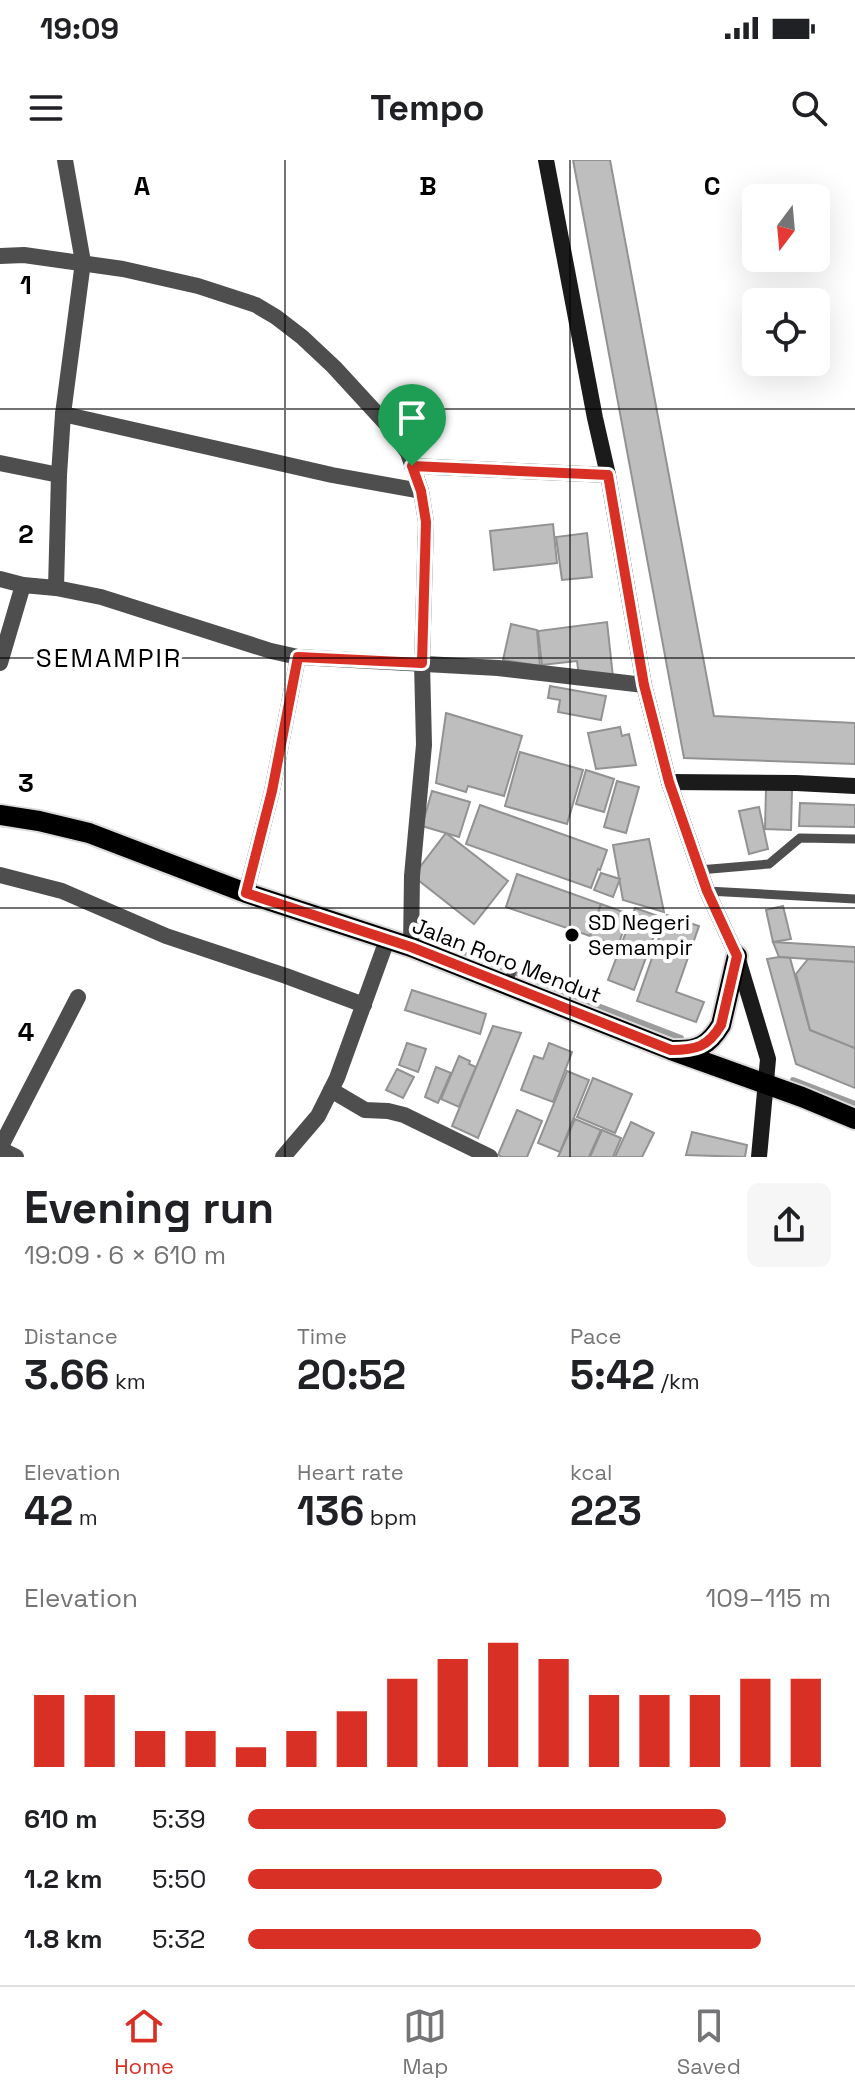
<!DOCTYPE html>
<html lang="en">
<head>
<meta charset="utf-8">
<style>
	:root { --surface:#fff; --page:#f6f6f6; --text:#202124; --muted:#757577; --line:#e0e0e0; --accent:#d93025 }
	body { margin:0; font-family:"Space Grotesk",sans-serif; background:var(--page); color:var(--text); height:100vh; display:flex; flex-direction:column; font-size:30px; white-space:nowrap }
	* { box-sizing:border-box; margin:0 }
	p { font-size:26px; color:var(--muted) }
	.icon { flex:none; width:44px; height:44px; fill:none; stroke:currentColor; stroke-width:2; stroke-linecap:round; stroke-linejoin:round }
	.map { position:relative; height:997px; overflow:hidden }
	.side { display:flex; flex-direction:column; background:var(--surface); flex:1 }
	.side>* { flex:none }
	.needle { width:52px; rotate:196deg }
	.fabs { position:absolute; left:742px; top:24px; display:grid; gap:16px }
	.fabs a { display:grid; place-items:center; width:88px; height:88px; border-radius:12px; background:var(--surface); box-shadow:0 8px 32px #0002; font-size:40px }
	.pin { position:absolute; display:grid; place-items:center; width:68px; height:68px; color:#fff; margin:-82px -34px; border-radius:50% 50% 50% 0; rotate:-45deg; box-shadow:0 0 8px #0007 }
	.pin .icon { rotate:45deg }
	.round { display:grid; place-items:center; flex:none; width:84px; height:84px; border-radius:12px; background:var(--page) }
	.summary { display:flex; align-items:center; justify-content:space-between; height:136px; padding:0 24px }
	h1 { font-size:44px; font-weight:800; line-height:60px }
	.metrics { display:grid; grid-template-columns:repeat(3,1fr); gap:12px; height:136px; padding:8px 24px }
	.metrics div { display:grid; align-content:center }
	.metrics b { font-size:40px; font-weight:800 }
	.metrics small { font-size:22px; font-weight:400 }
	.metrics p { font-size:22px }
	.chart { height:224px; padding:16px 24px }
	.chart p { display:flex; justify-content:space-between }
	.chart svg { width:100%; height:144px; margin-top:8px; stroke:var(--accent); stroke-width:6 }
	ul { padding:0 24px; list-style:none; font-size:26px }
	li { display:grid; grid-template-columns:128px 96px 1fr; align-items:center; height:60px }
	li i { height:20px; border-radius:10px; background:var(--accent) }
	.status { display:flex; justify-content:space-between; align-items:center; height:56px; padding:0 40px; background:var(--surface); direction:ltr }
	.status svg { height:22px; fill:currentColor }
	header { display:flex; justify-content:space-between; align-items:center; height:104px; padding:0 24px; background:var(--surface); font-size:36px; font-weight:800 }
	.dock { display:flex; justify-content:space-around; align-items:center; height:112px; border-top:2px solid var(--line); background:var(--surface); font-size:22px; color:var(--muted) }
	.dock a { display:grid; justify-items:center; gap:4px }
	.dock .selected { color:var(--accent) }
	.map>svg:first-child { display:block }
</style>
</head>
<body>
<div class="status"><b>19:09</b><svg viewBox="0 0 49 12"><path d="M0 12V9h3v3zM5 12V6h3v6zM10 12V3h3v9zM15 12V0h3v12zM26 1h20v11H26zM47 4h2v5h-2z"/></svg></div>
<header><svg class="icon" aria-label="menu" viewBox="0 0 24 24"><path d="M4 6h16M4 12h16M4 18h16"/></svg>Tempo<svg class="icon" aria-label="search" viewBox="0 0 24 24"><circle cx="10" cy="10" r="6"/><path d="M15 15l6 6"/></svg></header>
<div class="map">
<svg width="855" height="997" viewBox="0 0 855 997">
	<rect width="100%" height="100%" fill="#fff"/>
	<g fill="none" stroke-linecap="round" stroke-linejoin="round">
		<g stroke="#9c9c9c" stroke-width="6">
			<path d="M416 776 681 878"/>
			<path d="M793 920 855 944"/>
		</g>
	</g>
	<g fill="#bebebe" stroke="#929292" stroke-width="2">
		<path d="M573 0H610L714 556 855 563V604L684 598Z"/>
		<path d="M553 364 557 403 494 410 490 371Z"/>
		<path d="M587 373 592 417 562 420 556 377Z"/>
		<path d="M607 462 613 517 579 516 577 501 542 505 538 471Z"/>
		<path d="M511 464 537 470 540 506 503 500Z"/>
		<path d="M550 526 606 536 601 560 558 552 560 540 548 538Z"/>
		<path d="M446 553 522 576 504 636 468 626 466 632 436 623Z"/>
		<path d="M620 567 622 576 629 574 636 605 596 609 588 573Z"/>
		<path d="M520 592 583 610 567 664 505 646Z"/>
		<path d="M586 610 614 619 604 652 576 644Z"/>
		<path d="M617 621 639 627 626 673 604 667Z"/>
		<path d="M766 629 792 630 791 670 765 669Z"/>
		<path d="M432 631 470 642 459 677 422 666Z"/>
		<path d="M800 643 855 645V667L799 666Z"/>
		<path d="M480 645 607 690 600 710 598 709 591 728 466 684Z"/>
		<path d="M759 647 768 689 749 694 739 651Z"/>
		<path d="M446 673 508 721 474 764 413 716Z"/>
		<path d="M649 679 664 752 623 740 613 685Z"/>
		<path d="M601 713 620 719 613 737 594 730Z"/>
		<path d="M517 714 601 744 590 776 506 747Z"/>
		<path d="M601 744 629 754 618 786 590 776Z"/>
		<path d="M783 746 791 779 773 782 766 750Z"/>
		<path d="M635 748 661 757 634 830 608 820Z"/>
		<path d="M667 755 699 766 676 832 704 842 696 862 637 841Z"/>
		<path d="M773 782 855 787V802L779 797Z"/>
		<path d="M779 797 790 798 810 870 855 888V928L796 904 767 799Z"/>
		<path d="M808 799 855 802V888L810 870 796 814Z"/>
		<path d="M412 830 486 854 480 874 405 850Z"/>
		<path d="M493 866 521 873 478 978 452 966Z"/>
		<path d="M407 883 426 889 418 912 399 905Z"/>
		<path d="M549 883 572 892 553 942 521 930 534 896 543 899Z"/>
		<path d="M459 896 470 901 469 904 476 907 459 947 441 939Z"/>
		<path d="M436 907 451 913 438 943 425 937Z"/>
		<path d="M397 909 414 917 403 938 386 930Z"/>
		<path d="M567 911 589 920 560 992 538 983Z"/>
		<path d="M593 918 632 934 615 973 577 957Z"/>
		<path d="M517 950 542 961 527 997H502L498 995Z"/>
		<path d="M575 959 601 970 589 997H558Z"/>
		<path d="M631 962 654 973 642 997H615Z"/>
		<path d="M602 970 621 978 613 997H590Z"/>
		<path d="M692 972 747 985 745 997 686 995Z"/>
	</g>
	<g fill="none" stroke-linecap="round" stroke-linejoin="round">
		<g stroke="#dbdbdb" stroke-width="24">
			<g id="primary">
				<path d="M0 655 39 661 89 673 246 733 411 787 671 890 802 937 855 959"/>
				<path d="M675 890C698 891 709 885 721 865L737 796"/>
			</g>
		</g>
		<g stroke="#4e4e4e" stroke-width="9">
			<path d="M699 710 769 704 800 678 855 679"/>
			<path d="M707 731 855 739"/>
			<path d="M508 824 514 805"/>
		</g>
		<g stroke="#4e4e4e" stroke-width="16">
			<path d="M0 96 24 95 123 109 198 126 256 145 276 157 302 177 334 207 391 269 408 293 421 331 426 362 422 503 424 585 412 716 411 787"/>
			<path d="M63 254 332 315 421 331"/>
			<path d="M0 303 59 315"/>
			<path d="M412 306 608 315"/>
			<path d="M0 419 23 425 56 428 101 437 271 491 298 497 498 508 644 525"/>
			<path d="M56 428 59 315 63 254 83 102 65 0"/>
			<path d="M0 503 23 425"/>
			<path d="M0 715 62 731 166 776 286 816 364 845"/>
			<path d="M246 733 272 631 298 497"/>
			<path d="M331 930 365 950 388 951 404 955 490 997"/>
			<path d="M0 988 78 837"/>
			<path d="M0 989 16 997"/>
			<path d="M283 997 318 956 337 918 387 780"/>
		</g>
		<g stroke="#1b1b1b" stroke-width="16">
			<path d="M546 0 595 258 608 315 644 525 669 622 707 731 737 796 768 899 759 997"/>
			<path d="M669 622 796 623 855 626"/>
		</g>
		<use href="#primary" stroke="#000" stroke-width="20"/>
	</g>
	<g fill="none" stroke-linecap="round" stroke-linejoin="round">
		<g stroke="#fff" stroke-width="16">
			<path id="route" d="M412 306 608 315 644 525 669 622 707 731 737 796 721 865C708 887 696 890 671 890L411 787 246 733 272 631 298 497 422 503 426 362 421 331Z"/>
		</g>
		<use href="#route" stroke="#d93025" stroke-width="10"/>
	</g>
	<path fill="none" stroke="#000" stroke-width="2" stroke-opacity="0.55" d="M285 0V997M570 0V997M0 249H855M0 498H855M0 748H855"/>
	<circle fill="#000" stroke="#fff" stroke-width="3" cx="572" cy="775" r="8"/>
	<g text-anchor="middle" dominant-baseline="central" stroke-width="8" stroke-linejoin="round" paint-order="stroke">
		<g font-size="22" fill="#000" stroke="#fff" text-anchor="start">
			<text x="588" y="762">SD Negeri<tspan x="588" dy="25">Semampir</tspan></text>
		</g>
		<g font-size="22" fill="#000" stroke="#fff">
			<text transform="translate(507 800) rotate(21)">Jalan Roro Mendut</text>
		</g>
		<g font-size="26" letter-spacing="2" fill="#000" stroke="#fff">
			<text x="109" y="498">SEMAMPIR</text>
		</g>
	</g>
	<g font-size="26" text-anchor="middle" font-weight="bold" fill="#000" stroke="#fff" stroke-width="8" stroke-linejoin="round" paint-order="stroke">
		<text x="142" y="35">A</text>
		<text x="428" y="35">B</text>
		<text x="712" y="35">C</text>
		<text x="26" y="134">1</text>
		<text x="26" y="383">2</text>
		<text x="26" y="632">3</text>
		<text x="26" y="881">4</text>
	</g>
</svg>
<div class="fabs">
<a><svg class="needle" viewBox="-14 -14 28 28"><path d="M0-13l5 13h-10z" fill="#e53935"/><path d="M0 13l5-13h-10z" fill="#757577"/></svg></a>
<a><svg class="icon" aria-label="locate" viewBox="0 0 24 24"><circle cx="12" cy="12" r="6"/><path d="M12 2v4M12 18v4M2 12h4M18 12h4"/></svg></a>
</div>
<div class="pin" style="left:412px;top:306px;background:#1e9e55"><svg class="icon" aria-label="arrive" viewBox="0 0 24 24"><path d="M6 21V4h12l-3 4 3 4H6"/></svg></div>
</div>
<section class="side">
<div class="summary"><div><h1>Evening run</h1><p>19:09 · 6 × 610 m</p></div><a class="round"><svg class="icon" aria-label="share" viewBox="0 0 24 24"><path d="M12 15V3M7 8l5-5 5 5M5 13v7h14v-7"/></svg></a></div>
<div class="metrics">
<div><p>Distance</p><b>3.66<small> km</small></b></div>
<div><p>Time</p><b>20:52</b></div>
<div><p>Pace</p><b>5:42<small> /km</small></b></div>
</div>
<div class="metrics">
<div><p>Elevation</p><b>42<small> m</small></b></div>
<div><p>Heart rate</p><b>136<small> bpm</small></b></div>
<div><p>kcal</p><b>223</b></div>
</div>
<div class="chart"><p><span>Elevation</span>109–115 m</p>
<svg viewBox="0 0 160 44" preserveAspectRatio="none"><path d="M5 44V22M15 44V22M25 44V33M35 44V33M45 44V38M55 44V33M65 44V27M75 44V17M85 44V11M95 44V6M105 44V11M115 44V22M125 44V22M135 44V22M145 44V17M155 44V17"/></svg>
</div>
<ul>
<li><b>610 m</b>5:39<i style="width:82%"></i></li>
<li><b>1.2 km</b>5:50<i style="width:71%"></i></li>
<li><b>1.8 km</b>5:32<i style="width:88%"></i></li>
</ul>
</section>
<nav class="dock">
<a class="selected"><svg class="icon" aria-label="home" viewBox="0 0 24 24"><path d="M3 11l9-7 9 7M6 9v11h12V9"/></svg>Home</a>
<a><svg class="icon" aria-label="map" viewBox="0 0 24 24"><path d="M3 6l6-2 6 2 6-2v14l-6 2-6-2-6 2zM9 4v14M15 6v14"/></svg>Map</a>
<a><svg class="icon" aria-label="saved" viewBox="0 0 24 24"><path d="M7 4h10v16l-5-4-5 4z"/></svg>Saved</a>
</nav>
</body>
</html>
